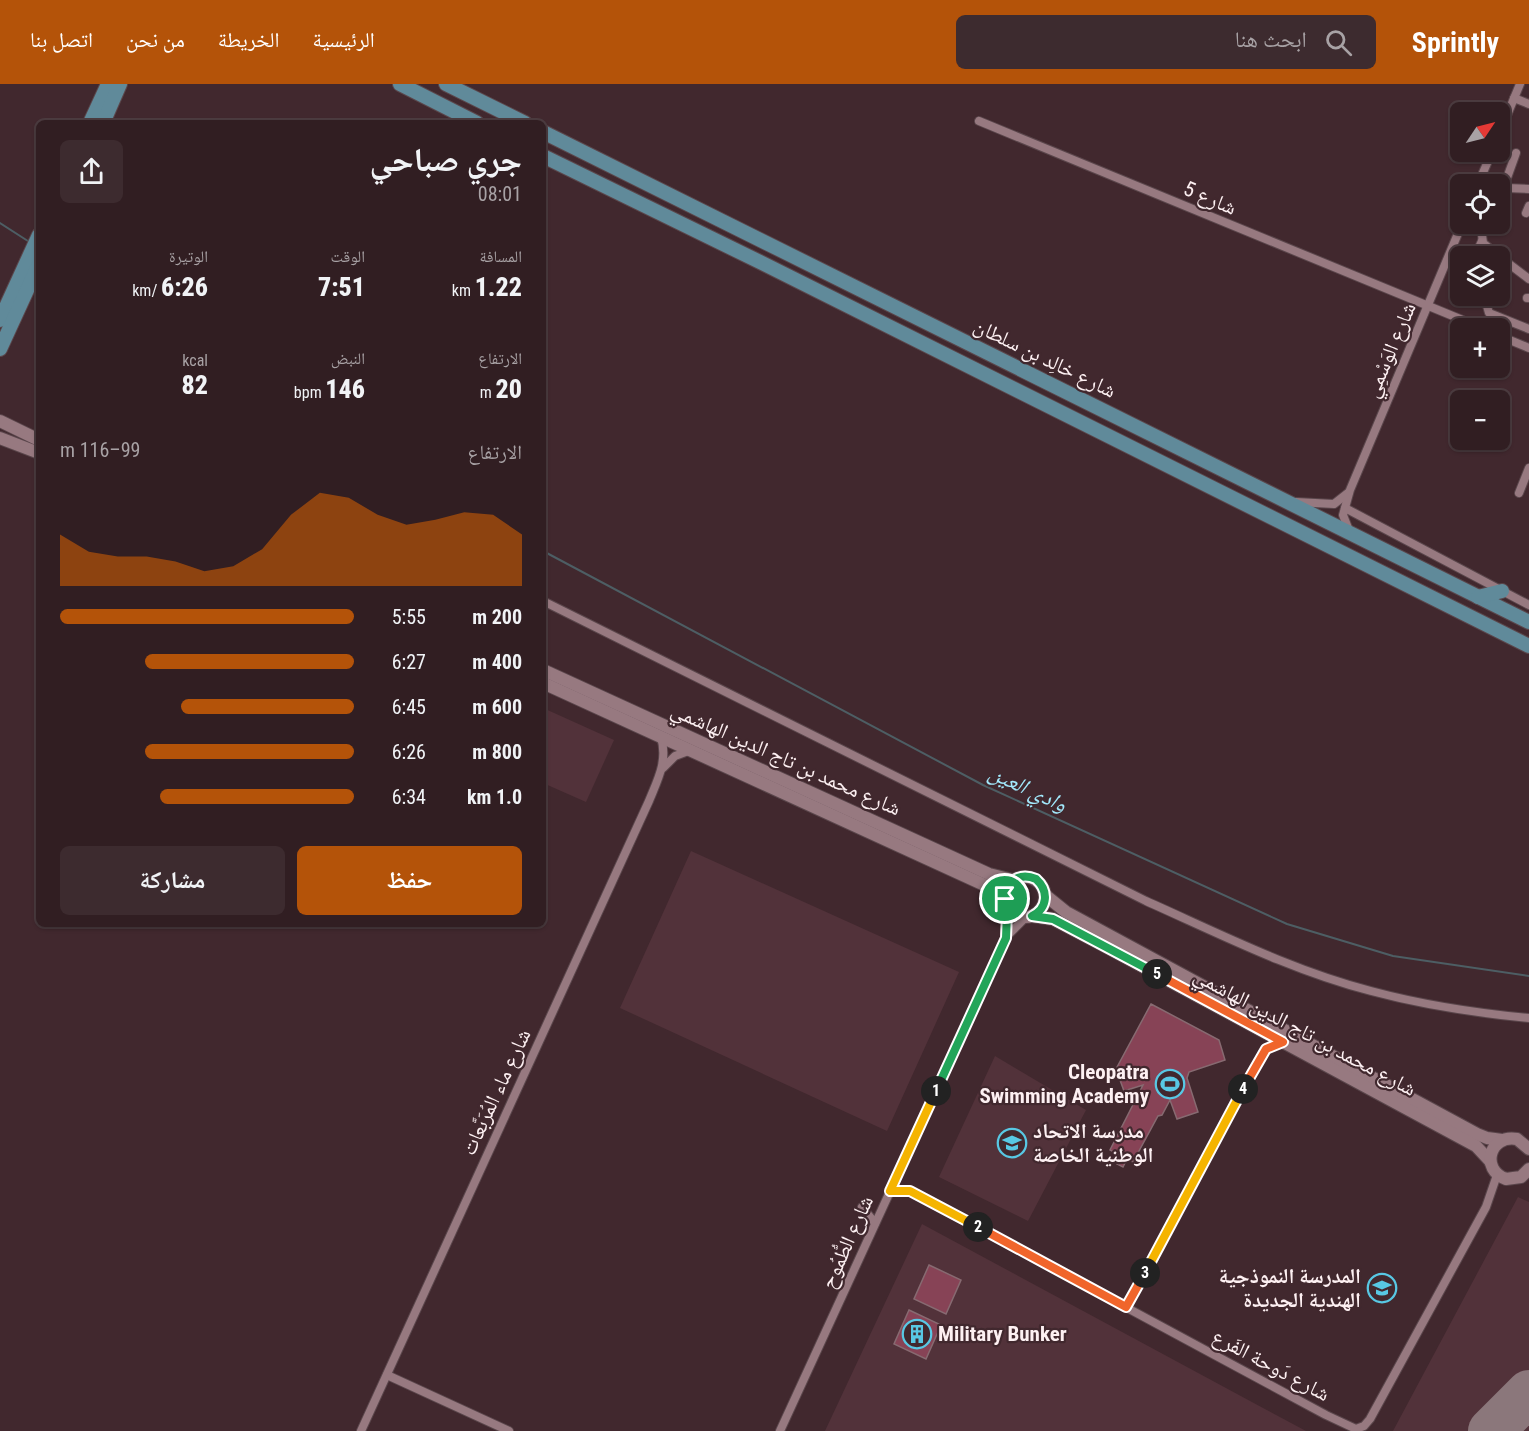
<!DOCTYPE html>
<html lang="ar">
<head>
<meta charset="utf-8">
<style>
	:root { --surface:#311e22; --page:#3d2b2f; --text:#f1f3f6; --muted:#a8a2a5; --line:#4c3c40; --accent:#b45309 }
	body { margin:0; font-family:"Roboto Condensed","Noto Naskh Arabic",sans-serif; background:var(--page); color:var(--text); direction:rtl; height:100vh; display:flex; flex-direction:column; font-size:22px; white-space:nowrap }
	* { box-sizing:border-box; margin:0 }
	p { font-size:20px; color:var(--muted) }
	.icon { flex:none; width:33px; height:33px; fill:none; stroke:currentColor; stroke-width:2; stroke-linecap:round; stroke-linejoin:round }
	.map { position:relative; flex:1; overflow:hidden; direction:ltr }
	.details { position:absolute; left:36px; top:36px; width:510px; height:807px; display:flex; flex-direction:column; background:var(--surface); border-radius:9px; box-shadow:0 2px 4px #0004,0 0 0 2px var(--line); direction:rtl }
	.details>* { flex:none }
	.needle { width:39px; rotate:55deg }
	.fabs { position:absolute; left:1450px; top:18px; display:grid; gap:12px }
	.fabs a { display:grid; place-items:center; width:60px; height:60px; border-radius:9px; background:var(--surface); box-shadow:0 2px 4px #0004,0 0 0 2px var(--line); font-size:30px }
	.pin { position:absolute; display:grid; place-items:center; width:51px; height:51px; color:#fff; margin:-26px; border:3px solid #fff; border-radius:50%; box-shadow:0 2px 6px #0007 }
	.km { position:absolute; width:30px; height:30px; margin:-15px; border-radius:50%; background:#222; color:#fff; font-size:16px; line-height:30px; text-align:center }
	.round { display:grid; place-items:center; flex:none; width:63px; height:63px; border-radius:9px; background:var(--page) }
	.overview { display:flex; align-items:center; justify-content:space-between; height:102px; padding:0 24px }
	h1 { font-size:33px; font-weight:800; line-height:45px }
	.figures { display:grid; grid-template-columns:repeat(3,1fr); gap:9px; height:102px; padding:6px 24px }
	.figures div { display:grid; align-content:center }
	.figures b { font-size:26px; font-weight:800 }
	.figures small { font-size:16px; font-weight:400 }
	.figures p { font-size:16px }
	.chart { height:168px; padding:12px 24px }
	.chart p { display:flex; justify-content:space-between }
	.chart svg { width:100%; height:108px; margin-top:6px; fill:var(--accent); opacity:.7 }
	.primary-button { display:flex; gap:12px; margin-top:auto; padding:12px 24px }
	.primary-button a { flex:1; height:69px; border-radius:9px; background:var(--accent); color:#fff; font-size:24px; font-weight:800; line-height:69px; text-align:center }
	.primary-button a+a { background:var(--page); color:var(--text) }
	ul { padding:0 24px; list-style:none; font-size:20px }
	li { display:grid; grid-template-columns:96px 72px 1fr; align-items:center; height:45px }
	li i { height:15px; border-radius:8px; background:var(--accent) }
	header { display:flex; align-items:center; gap:36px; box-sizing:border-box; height:84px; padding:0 30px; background:var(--accent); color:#fff }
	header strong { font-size:28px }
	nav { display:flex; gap:33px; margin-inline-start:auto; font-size:21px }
	.search { width:420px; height:54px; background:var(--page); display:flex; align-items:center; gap:15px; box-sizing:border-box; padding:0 21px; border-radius:9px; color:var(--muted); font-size:22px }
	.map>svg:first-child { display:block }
</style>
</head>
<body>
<header>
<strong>Sprintly</strong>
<div class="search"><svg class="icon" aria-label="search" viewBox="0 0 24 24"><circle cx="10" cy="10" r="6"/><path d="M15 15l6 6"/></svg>ابحث هنا</div>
<nav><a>الرئيسية</a><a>الخريطة</a><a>من نحن</a><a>اتصل بنا</a></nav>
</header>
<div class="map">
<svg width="1529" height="1347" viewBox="0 0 1529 1347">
	<rect width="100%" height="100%" fill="#41282e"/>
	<g fill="#52323a">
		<path d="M543 624 614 656 586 718 543 699Z"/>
		<path d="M691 767 959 888 887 1047 620 924Z"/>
		<path d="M995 972 1086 1026 1028 1137 939 1093Z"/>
		<path d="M1518 1113 1529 1118V1347H1393Z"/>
		<path d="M922 1140 1263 1324 1306 1347H825Z"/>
	</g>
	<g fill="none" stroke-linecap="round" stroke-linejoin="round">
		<g stroke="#4d5e64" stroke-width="2">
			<path d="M0 139 31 159"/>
			<path d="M543 467 983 701 1287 840 1393 872 1529 892"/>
		</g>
		<path stroke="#8b777b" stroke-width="46" d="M1491 1347 1529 1309"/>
	</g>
	<g fill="#874356" stroke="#876a71" stroke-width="1.5">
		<path d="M1151 920 1219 956 1225 976 1189 988 1187 994 1198 1028 1177 1035 1170 1016 1162 1031 1158 1032 1133 1078 1127 1075 1123 1083 1117 1080 1121 1072 1110 1066 1143 1001 1124 1007 1116 985Z"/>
		<path d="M929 1181 961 1196 946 1230 914 1215Z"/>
		<path d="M909 1226 941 1241 926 1275 894 1260Z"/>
	</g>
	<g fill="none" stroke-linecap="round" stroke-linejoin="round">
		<g stroke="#5a464b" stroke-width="10">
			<g id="street">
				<path d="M1514 14 1529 20"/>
				<path d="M979 37 1482 244"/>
				<path d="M1500 48 1520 0"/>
				<path d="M1478 100 1492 68"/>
				<path d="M1503 105 1516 69"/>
				<path d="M1500 107 1506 104 1529 105"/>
				<path d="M1526 129 1529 122"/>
				<path d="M1486 140 1482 151 1483 159 1499 172"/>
				<path d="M1475 172 1482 157"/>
				<path d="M1500 173 1529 195"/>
				<path d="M1500 195 1507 179"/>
				<path d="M1492 212 1487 222 1489 229 1529 245"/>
				<path d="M1527 214H1529"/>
				<path d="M1500 252 1529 264"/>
				<path d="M1519 409 1529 384"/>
				<path d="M1296 418 1334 420 1348 409"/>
				<path d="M1345 424 1529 521"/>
				<path d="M1350 449 1343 431 1350 406 1462 140"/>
				<path d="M543 517 1146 817C1220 850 1293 887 1371 907 1423 921 1476 929 1529 934"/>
				<path d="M663 684 675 672 691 666"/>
				<path d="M1006 853 1026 833"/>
				<path d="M890 1107H910L1326 1331 1356 1345 1364 1342 1370 1335 1486 1123 1497 1091"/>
				<path d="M862 1123 875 1139"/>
				<path d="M1126 1223 1252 988 1266 965 1283 958"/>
				<path d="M387 1291 509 1347"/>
				<path d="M361 1347 649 717C658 695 668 677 661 653"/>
				<path d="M780 1347 990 890 1006 854V821"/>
			</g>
		</g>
		<g stroke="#5a464b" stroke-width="14">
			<g id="secondary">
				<path d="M0 337 39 356"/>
				<path d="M0 354 39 369"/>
				<path d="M543 586 989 790 1013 796"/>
				<path d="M543 599 991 804 1005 815"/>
				<circle cx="1025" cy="813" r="20"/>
				<path d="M1045 811 1066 828 1477 1050 1487 1054 1502 1056"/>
				<path d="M1032 832 1053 835 1103 861 1476 1062 1490 1077"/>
				<path d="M1529 1065 1517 1055C1489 1050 1480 1086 1506 1095L1521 1093 1529 1085"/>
			</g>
		</g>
		<g stroke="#5a464b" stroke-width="16">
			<g id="primary">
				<path d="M400 0 477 39"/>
				<path d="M446 0 525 39"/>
				<path d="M90 39 108 0"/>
				<path d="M103 39 120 0"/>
				<path d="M543 48 1529 538"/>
				<path d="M543 72 760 178 1529 562"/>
				<path d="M0 236 39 151"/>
				<path d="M0 265 39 180"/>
				<path d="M1478 513 1502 507"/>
			</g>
		</g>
		<use href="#street" stroke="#977980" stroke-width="8"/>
		<use href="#secondary" stroke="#977980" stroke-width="12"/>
		<use href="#primary" stroke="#608a9a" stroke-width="14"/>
	</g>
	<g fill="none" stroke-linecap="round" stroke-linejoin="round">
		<g stroke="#fff" stroke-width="12">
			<path id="split-1" d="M936 1007 1006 854 1007 829 1005 815"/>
		</g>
		<g stroke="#fff" stroke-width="12">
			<path id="split-2" d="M936 1007 890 1107H910L978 1143"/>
		</g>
		<g stroke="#fff" stroke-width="12">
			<path id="split-3" d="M978 1143 1126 1223 1145 1189"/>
		</g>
		<g stroke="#fff" stroke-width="12">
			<path id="split-4" d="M1145 1189 1243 1005"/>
		</g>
		<g stroke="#fff" stroke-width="12">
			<path id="split-5" d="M1157 890 1283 958 1266 965 1243 1005"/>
		</g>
		<g stroke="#fff" stroke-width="12">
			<path id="split-6" d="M1005 815C1005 797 1020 788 1036 795 1049 807 1048 824 1032 832L1053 835 1157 890"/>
		</g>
		<use href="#split-1" stroke="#22a559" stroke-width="8"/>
		<use href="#split-2" stroke="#f5b400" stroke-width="8"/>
		<use href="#split-3" stroke="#f0652b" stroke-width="8"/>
		<use href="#split-4" stroke="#f5b400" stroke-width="8"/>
		<use href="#split-5" stroke="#f0652b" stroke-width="8"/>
		<use href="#split-6" stroke="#22a559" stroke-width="8"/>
	</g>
	<defs>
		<g id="stadium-ring" transform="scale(1.5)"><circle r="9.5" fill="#41282e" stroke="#58c8e4" stroke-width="1.5"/><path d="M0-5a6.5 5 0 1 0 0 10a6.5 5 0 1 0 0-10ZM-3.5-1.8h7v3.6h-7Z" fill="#58c8e4"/></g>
		<g id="school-ring" transform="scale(1.5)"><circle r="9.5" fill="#41282e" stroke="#58c8e4" stroke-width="1.5"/><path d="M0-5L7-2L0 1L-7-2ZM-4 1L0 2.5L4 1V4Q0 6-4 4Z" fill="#58c8e4"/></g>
		<g id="building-ring" transform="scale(1.5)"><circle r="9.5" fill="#41282e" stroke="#58c8e4" stroke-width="1.5"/><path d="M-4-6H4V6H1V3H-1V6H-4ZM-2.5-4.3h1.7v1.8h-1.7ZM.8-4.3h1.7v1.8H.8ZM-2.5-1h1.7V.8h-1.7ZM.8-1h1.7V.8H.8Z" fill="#58c8e4"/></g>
	</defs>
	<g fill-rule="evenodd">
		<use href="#stadium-ring" x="1170" y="1000"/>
		<use href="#school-ring" x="1012" y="1059"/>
		<use href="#school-ring" x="1382" y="1204"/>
		<use href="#building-ring" x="917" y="1250"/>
	</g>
	<g text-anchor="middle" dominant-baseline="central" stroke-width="4.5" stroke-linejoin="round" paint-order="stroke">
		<g font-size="21" fill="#fdf0f2" stroke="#41282e">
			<text transform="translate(1210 114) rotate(23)">شارع 5</text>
			<text transform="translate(1390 266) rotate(-67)">شارع الوَسْمِي</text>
			<text transform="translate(1045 274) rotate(26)">شارع خالِد بن سلطان</text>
			<text transform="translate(786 675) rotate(24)">شارع محمد بن تاج الدين الهاشمي</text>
			<text transform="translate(1305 948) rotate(28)">شارع محمد بن تاج الدين الهاشمي</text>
			<text transform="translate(496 1008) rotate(-65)">شارع ماء المُرَبَّعات</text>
			<text transform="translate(847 1158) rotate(-66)">شارع الطُّمُوح</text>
			<text transform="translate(1271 1281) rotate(28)">شارع دَوحة الفَرع</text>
		</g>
		<g font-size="21" font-weight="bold" fill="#fdf0f2" stroke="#41282e" text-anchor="end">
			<text x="1149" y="988">Cleopatra<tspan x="1149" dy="24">Swimming Academy</tspan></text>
			<text x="1033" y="1047" text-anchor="start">مدرسة الاتحاد<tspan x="1033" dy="24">الوطنية الخاصة</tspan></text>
			<text x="1361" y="1192">المدرسة النموذجية<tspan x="1361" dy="24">الهندية الجديدة</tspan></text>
			<text x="938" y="1250" text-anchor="start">Military Bunker</text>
		</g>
		<g font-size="22" font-style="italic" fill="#a2e9fc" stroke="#41282e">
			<text transform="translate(1028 704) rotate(25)">وادي العين</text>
		</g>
	</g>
</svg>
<div class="fabs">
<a><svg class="needle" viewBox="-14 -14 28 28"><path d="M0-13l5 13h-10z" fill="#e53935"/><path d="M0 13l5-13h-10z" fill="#a8a2a5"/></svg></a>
<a><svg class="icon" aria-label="locate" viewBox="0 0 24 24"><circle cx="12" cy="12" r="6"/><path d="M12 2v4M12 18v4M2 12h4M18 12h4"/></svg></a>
<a><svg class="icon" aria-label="layers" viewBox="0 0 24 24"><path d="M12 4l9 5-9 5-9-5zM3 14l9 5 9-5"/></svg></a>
<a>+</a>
<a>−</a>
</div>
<div class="pin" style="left:1005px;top:815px;background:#1e9e55"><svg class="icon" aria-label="arrive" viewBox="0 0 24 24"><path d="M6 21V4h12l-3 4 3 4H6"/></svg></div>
<b class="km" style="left:936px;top:1007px">1</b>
<b class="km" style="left:978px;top:1143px">2</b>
<b class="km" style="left:1145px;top:1189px">3</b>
<b class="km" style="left:1243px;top:1005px">4</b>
<b class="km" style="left:1157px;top:890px">5</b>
<section class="details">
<div class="overview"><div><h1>جري صباحي</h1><p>08:01</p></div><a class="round"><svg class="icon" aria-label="share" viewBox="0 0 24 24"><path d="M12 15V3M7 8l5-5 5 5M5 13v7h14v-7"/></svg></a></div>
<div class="figures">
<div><p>المسافة</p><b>1.22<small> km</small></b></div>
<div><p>الوقت</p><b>7:51</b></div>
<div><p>الوتيرة</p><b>6:26<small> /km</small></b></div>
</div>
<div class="figures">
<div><p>الارتفاع</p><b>20<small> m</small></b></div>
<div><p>النبض</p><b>146<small> bpm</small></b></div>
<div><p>kcal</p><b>82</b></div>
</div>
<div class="chart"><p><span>الارتفاع</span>99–116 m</p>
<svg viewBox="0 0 160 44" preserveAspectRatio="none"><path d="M0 44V23L10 30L20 32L30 32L40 34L50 38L60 36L70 29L80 15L90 6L100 8L110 15L120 19L130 17L140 14L150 15L160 23V44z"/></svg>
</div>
<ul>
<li><b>200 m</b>5:55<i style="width:100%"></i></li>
<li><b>400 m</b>6:27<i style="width:71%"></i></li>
<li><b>600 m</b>6:45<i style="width:59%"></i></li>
<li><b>800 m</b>6:26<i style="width:71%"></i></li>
<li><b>1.0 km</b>6:34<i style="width:66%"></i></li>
</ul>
<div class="primary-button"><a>حفظ</a><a>مشاركة</a></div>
</section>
</div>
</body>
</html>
